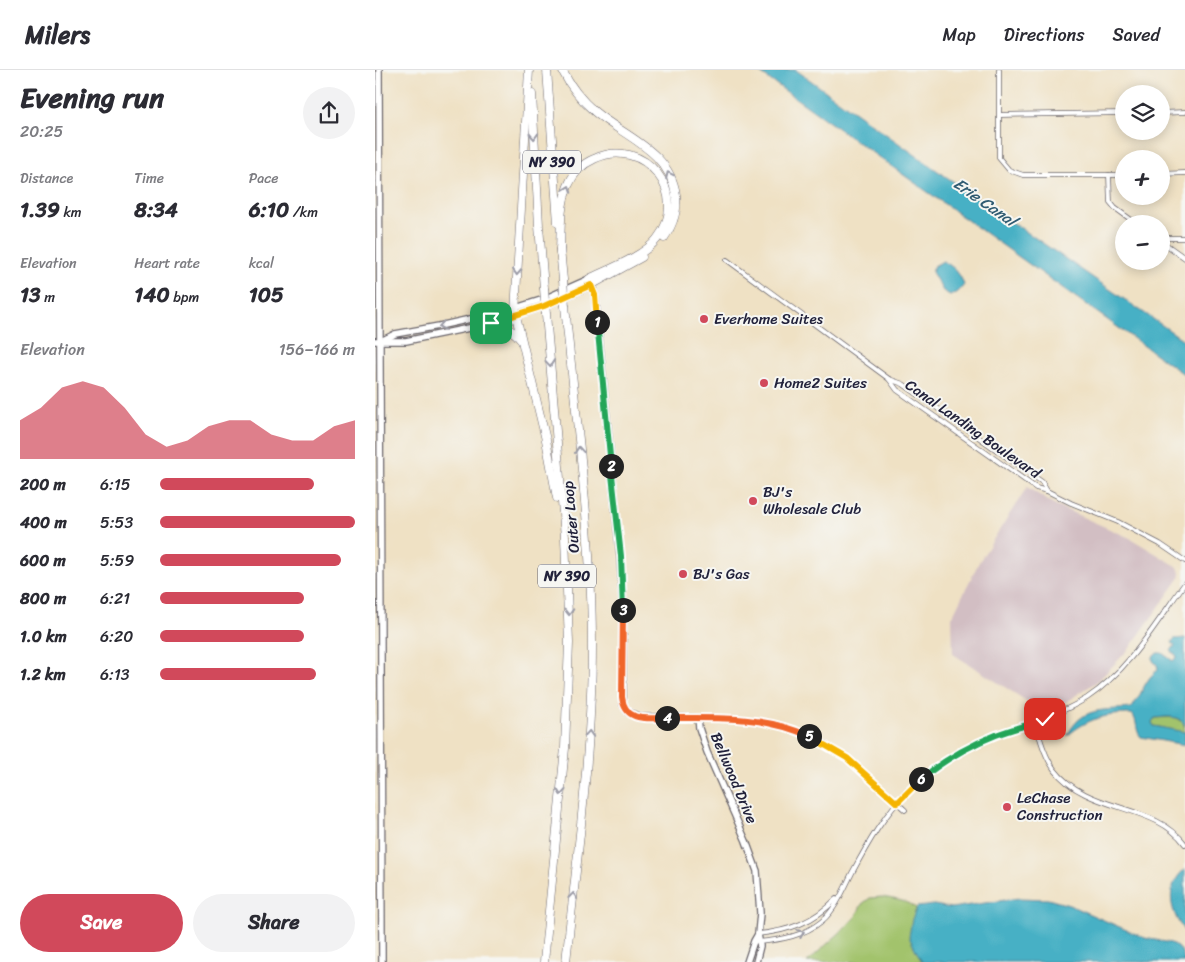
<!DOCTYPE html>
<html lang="en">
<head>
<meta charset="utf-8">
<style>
	:root { --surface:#fff; --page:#f2f2f3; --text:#2b2b33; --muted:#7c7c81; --line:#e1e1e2; --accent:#d1495b }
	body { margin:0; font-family:Sriracha,sans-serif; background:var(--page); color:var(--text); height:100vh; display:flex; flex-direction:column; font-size:19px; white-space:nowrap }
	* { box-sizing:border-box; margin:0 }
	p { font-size:16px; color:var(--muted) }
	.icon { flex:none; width:28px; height:28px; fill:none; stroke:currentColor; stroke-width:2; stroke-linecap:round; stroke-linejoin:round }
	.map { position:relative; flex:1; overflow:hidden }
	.details { display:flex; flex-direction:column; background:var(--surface); width:375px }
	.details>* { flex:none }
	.controls { position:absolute; left:740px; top:15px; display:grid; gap:10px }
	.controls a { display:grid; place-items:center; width:55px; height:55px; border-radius:50%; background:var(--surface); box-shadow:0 2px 12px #0003; font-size:25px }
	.pin { position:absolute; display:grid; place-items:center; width:42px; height:42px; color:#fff; margin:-21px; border-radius:10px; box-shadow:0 2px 8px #0006 }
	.km { position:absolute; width:25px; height:25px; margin:-12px; border-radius:50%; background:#222; color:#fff; font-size:14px; line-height:25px; text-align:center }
	.round { display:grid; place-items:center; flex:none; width:52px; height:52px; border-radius:26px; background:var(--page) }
	.headline { display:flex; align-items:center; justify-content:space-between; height:85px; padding:0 20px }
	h1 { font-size:28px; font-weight:700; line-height:38px }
	.stats { display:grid; grid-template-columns:repeat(3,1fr); gap:8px; height:85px; padding:5px 20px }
	.stats div { display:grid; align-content:center }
	.stats b { font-size:21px; font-weight:700 }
	.stats small { font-size:14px; font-weight:400 }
	.stats p { font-size:14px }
	.chart { height:140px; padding:10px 20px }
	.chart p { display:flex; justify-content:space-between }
	.chart svg { width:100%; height:90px; margin-top:5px; fill:var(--accent); opacity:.7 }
	.cta { display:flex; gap:10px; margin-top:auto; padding:10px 20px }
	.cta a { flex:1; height:58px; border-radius:30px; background:var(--accent); color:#fff; font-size:20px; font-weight:700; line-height:58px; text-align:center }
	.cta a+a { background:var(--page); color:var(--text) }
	ul { padding:0 20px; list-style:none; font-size:16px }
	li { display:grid; grid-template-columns:80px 60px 1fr; align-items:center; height:38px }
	li i { height:12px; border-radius:6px; background:var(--accent) }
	header { display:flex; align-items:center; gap:30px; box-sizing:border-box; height:70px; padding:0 25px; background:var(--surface); border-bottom:1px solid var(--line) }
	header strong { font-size:24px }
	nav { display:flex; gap:28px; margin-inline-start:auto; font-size:18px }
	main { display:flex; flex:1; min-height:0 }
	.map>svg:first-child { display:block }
</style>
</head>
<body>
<header>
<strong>Milers</strong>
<nav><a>Map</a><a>Directions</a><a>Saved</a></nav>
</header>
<main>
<section class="details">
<div class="headline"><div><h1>Evening run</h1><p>20:25</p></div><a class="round"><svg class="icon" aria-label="share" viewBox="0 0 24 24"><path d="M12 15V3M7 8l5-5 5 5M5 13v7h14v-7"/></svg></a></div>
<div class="stats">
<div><p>Distance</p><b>1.39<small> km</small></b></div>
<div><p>Time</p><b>8:34</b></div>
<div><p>Pace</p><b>6:10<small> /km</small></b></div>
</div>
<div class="stats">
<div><p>Elevation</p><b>13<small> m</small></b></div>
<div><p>Heart rate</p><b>140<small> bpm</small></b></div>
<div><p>kcal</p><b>105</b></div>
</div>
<div class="chart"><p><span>Elevation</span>156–166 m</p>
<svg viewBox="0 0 160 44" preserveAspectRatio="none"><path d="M0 44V25L10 19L20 9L30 6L40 9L50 19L60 32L70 38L80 35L90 28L100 25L110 25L120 32L130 35L140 35L150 28L160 25V44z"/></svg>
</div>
<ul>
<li><b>200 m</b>6:15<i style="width:79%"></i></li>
<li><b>400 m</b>5:53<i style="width:100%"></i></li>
<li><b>600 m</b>5:59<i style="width:93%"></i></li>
<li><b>800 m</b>6:21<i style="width:74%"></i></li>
<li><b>1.0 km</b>6:20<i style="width:74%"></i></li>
<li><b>1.2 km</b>6:13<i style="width:80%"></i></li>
</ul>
<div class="cta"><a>Save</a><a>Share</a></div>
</section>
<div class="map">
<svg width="810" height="892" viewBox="0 0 810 892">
	<rect width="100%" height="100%" fill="#f6f6f2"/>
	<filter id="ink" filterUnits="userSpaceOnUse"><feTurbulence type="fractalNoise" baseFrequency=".02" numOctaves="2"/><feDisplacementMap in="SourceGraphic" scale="10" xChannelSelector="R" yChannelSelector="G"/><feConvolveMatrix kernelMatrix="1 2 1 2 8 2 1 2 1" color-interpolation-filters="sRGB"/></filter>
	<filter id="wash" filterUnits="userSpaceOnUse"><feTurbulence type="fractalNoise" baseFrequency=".0096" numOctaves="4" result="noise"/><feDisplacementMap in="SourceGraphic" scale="20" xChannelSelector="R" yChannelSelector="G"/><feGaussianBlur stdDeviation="1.12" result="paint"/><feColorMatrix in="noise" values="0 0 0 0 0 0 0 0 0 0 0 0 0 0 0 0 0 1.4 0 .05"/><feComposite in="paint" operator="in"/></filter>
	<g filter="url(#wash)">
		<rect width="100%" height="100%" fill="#efe1c4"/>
		<path fill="#d2bec3" d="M652 417 678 434 755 468 803 497 806 506 754 579 723 611 672 644 578 584 577 547 604 492Z"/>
		<g fill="#a2c36c" stroke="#627254">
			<path d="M799 647 809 653 810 662 779 656 777 653 779 648Z"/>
			<path d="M507 827C518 829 536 831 544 841L545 886 547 892H432L470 858 481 846 487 834 495 828Z"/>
		</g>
		<g fill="#46b0c5" stroke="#346980">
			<path d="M381 0H421L560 99 810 271V305Z"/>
			<path d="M568 191C579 197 585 203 589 215L583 222 575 225 568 221 557 202 559 196Z"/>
			<path d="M810 568V656C804 644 791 647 780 648L777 653 779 656 810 662V675L766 667C760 661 763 651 757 644 730 644 712 649 692 666 707 636 726 641 756 638 767 626 769 609 783 600L782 595 778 591V587L782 583H787L798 591 802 586 796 581 800 575 797 573 799 569Z"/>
			<path d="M810 799V862C795 842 789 817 810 799Z"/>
			<path d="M644 828 673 829 694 835 770 868 796 873 806 880 810 892H547L534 867 537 849 542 837 559 835 576 838Z"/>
		</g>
	</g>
	<g filter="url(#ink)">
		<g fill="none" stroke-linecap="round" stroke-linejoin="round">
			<g stroke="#6a656b" stroke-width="5.5">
				<g id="street">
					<path d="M624 0V88L634 100 648 105H749"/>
					<path d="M786 43 810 42"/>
					<path d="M625 45 749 43"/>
					<path d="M786 104 810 103"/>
					<path d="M734 105 735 132 740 138 762 154"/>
					<path d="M786 168H810"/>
					<path d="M786 171 810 188"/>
					<path d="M352 190 514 309 528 314 667 412 672 421"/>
					<path d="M514 309 522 320 661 418 672 421 696 433 743 452 785 474 810 491"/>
					<path d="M658 646C664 663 668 684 679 699 713 744 779 732 810 774"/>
					<path d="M323 648C376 647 421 653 466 684 489 701 509 721 530 740"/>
					<path d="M383 864C414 861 439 852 461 829"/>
					<path d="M383 872C406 870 429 866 447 851 461 839 469 819 477 803 493 773 510 743 535 719 558 697 584 680 614 668 647 655 681 647 712 628 754 600 781 553 810 513"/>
				</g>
			</g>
			<g stroke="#6a656b" stroke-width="8">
				<g id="secondary">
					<path d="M4 0 7 892"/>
					<path d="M113 254 169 236 216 215"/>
					<path d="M0 271H31L104 256"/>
					<path d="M6 271 20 264 64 256 131 241 169 229 214 209 220 225 245 486 248 538V634L253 642 265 647 323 648 324 658 332 682 371 771 382 801 385 843 383 864 385 876 381 892"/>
					<path d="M372 892 379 871 383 864"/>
				</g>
			</g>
			<g stroke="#6a656b" stroke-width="9">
				<g id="highway">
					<path d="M154 0 140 242 171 370 182 428"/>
					<path d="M172 0 183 153"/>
					<path d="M187 0C195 16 206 30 220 42 250 67 295 81 301 125 303 140 298 155 289 168"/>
					<path d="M157 24 164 156 169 218"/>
					<path d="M185 179 188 210"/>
					<path d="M185 184C186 162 184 137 193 116 198 104 207 94 219 89 269 65 317 125 282 169 268 187 234 199 214 209"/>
					<path d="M216 215 267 187"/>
					<path d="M190 236C201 349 217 462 217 575 217 681 202 787 191 892"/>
					<path d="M102 257C118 254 135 255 145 269"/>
					<path d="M169 892 190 678 194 573 190 467 171 244"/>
				</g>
			</g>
			<use href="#street" stroke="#fff" stroke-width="4"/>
			<use href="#secondary" stroke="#fff" stroke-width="5.5"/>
			<use href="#highway" stroke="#fff" stroke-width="8"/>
			<g stroke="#6a656b" stroke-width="9" stroke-linecap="butt">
				<g id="highway-bridge">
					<path d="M188 210 190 236"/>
					<path d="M169 218 171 244"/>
				</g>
			</g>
			<use href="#highway-bridge" stroke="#fff" stroke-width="8"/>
		</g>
		<defs><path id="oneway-chevron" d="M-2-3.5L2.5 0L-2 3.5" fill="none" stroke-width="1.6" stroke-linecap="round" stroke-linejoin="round" transform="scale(1.25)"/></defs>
		<g stroke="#9c9ca7">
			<use href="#oneway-chevron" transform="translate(159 66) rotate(87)"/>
			<use href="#oneway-chevron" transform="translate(294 105) rotate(-115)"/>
			<use href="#oneway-chevron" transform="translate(193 119) rotate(-70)"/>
			<use href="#oneway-chevron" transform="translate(142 202) rotate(93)"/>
			<use href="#oneway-chevron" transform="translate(67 256) rotate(169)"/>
			<use href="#oneway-chevron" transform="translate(175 293) rotate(85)"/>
			<use href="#oneway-chevron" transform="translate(204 380) rotate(-95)"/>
			<use href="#oneway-chevron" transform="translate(194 542) rotate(88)"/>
			<use href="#oneway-chevron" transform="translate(214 664) rotate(-86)"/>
			<use href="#oneway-chevron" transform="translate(186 722) rotate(95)"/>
			<use href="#oneway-chevron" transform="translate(198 826) rotate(-84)"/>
			<use href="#oneway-chevron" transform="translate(426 863) rotate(-23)"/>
		</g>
	</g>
	<g fill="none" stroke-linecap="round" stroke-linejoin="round" filter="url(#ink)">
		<g stroke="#fff" stroke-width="10">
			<path id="split-1" d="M116 253 169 236 216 215 220 225 222 252"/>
		</g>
		<g stroke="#fff" stroke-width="10">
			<path id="split-2" d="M222 252 236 396"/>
		</g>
		<g stroke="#fff" stroke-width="10">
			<path id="split-3" d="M236 396 246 486 248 540"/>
		</g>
		<g stroke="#fff" stroke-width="10">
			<path id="split-4" d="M248 540 247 627C250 653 273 648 292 648"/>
		</g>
		<g stroke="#fff" stroke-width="10">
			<path id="split-5" d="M292 648C342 648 388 645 434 666"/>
		</g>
		<g stroke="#fff" stroke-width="10">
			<path id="split-6" d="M434 666 472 688 522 733 546 709"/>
		</g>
		<g stroke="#fff" stroke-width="10">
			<path id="split-7" d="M546 709C569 690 593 676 621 665 637 659 653 655 670 649"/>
		</g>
		<use href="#split-1" stroke="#f5b400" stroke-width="6"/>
		<use href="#split-2" stroke="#22a559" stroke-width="6"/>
		<use href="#split-3" stroke="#22a559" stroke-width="6"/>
		<use href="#split-4" stroke="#f0652b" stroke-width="6"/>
		<use href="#split-5" stroke="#f0652b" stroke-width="6"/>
		<use href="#split-6" stroke="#f5b400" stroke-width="6"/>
		<use href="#split-7" stroke="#22a559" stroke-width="6"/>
	</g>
	<g fill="#d1495b" stroke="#f6f6f2" stroke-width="2">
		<circle cx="329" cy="249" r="5"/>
		<circle cx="389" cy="313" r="5"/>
		<circle cx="378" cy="431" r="5"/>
		<circle cx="308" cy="504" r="5"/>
		<circle cx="632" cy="737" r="5"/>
	</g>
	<g text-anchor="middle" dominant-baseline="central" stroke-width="4" stroke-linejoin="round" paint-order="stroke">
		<g fill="#f6f6f2" stroke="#626272" stroke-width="1">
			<rect x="148" y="80.5" width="58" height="23" rx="4"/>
			<rect x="163" y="494.5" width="58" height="23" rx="4"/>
		</g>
		<g font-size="14" font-weight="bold" fill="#22223b">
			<text x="177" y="92">NY 390</text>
			<text x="192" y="506">NY 390</text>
		</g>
		<g font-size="15" fill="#22223b" stroke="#f6f6f2" text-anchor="start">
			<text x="339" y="249">Everhome Suites</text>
			<text x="399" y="313">Home2 Suites</text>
			<text x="388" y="422">BJ's<tspan x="388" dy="17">Wholesale Club</tspan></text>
			<text x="318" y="504">BJ's Gas</text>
			<text x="642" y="728">LeChase<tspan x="642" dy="17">Construction</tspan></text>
		</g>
		<g font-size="15" fill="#22223b" stroke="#f6f6f2">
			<text transform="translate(598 359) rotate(35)">Canal Landing Boulevard</text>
			<text transform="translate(196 447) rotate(-95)">Outer Loop</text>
			<text transform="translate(359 708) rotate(67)">Bellwood Drive</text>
		</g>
		<g font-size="16" font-style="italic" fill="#305b72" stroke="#f6f6f2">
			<text transform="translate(610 132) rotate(35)">Erie Canal</text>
		</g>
	</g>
</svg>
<div class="controls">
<a><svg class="icon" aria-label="layers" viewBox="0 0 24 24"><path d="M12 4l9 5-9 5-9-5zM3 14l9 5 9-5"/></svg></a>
<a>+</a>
<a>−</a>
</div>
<div class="pin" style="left:116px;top:253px;background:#1e9e55"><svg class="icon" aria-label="arrive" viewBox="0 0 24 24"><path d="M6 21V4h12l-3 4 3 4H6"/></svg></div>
<div class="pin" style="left:670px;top:649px;background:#d93025"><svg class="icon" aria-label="check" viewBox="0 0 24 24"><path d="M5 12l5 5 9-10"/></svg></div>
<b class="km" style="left:222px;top:252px">1</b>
<b class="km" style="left:236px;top:396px">2</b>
<b class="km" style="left:248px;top:540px">3</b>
<b class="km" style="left:292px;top:648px">4</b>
<b class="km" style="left:434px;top:666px">5</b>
<b class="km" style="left:546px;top:709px">6</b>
</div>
</main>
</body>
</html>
